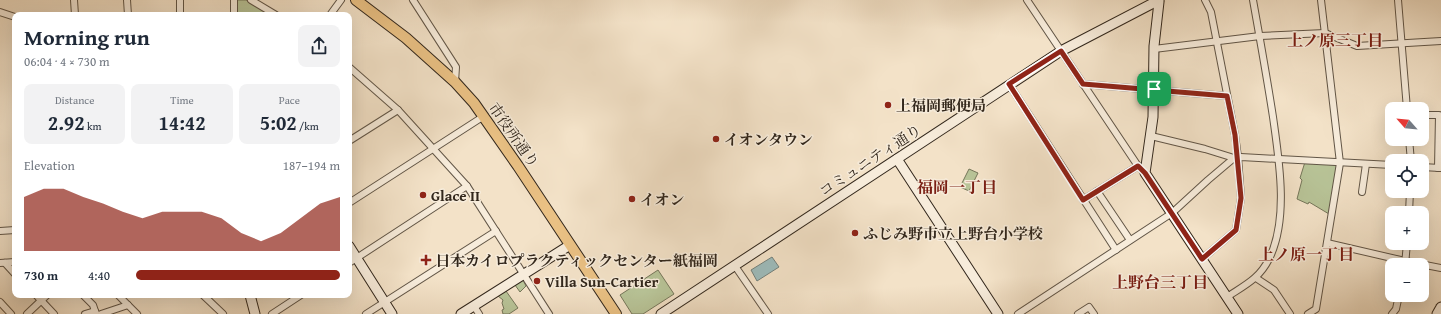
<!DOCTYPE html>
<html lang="en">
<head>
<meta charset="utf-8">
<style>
	:root { --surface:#fff; --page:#f2f2f3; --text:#1f2937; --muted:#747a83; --accent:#8f2418 }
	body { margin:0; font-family:"Gentium Book Plus","Noto Serif JP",serif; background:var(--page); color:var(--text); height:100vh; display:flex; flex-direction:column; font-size:15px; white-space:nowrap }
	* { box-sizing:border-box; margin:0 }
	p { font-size:13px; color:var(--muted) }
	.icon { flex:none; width:22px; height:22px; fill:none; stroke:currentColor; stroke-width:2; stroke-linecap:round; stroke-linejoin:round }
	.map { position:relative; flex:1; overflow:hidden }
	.drawer { position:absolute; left:12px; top:12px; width:340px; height:286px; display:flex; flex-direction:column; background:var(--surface); border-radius:8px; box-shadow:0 4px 16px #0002 }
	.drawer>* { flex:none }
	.needle { width:26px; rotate:297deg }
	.controls { position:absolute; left:1385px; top:102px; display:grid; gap:8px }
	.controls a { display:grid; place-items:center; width:44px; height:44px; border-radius:8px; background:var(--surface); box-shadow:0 4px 16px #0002; font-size:20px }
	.pin { position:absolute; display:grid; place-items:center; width:34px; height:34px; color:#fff; margin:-17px; border-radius:8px; box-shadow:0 2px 6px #0006 }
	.round { display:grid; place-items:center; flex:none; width:42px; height:42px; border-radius:8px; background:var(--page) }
	.overview { display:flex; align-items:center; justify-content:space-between; height:68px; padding:0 12px }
	h1 { font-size:22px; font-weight:700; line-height:30px }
	.stats { display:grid; grid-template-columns:repeat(3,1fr); gap:6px; height:68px; padding:4px 12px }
	.stats div { display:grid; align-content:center; border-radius:8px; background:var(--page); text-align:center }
	.stats b { font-size:20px; font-weight:700 }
	.stats small { font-size:11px; font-weight:400 }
	.stats p { font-size:11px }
	.chart { height:112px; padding:8px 12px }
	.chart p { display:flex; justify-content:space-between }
	.chart svg { width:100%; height:72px; margin-top:4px; fill:var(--accent); opacity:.7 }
	ul { padding:0 12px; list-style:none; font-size:13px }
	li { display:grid; grid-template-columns:64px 48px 1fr; align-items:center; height:30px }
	li i { height:10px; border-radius:5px; background:var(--accent) }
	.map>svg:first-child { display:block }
</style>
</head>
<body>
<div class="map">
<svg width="1441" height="314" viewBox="0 0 1441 314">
	<rect width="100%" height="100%" fill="#f3e2c8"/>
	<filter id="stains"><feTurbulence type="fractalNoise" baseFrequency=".005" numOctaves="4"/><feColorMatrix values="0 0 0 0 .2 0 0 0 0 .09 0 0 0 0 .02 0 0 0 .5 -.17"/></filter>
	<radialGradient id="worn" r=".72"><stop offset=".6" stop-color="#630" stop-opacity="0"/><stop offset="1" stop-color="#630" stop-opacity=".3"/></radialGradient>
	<g fill="#b8c498" stroke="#75765a">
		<path d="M236 0H246L271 15H236Z"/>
		<path d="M1305 162 1337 165 1329 214 1309 202 1308 204 1297 199 1302 180 1300 178Z"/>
		<path d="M969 169 978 173 969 191 960 187Z"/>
		<path d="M658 270 674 294 643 314H632L620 295Z"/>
		<path d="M523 280 526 286 520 292 515 285Z"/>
		<path d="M506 291 518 308 509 314H503L502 310 504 309 502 303 503 300 498 296Z"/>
	</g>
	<path fill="#9dbcbc" stroke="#72807c" d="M772 257 779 267 757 281 751 270Z"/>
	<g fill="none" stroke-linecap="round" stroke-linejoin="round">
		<g stroke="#625647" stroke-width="8">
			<g id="street">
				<path d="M74 0 75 15"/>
				<path d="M127 0 128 15"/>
				<path d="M180 0V15"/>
				<path d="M234 0V15"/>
				<path d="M251 0 276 15"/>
				<path d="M413 0 456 67 455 82"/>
				<path d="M1027 0 1138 166 1145 173"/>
				<path d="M1398 0 1407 109"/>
				<path d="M0 12 15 17"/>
				<path d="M330 15 341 0"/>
				<path d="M1154 49 1260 36 1325 33 1357 46 1441 41"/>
				<path d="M349 67 398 110 467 186 549 314"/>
				<path d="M1009 84 1116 250"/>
				<path d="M1083 84 1227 96"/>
				<path d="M1422 115H1439L1438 168"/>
				<path d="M1151 136 1205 149 1234 158"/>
				<path d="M1409 139 1411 161"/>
				<path d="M349 141 398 110"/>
				<path d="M1422 167 1440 168"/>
				<path d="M1097 191 1130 240"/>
				<path d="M1362 192 1366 164"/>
				<path d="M1083 200 1138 166"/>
				<path d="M349 203 484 116"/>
				<path d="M1409 213 1410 191"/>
				<path d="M0 231 15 230"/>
				<path d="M1327 243 1405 261 1441 268"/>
				<path d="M1202 259 1236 230 1241 198 1238 157 1235 135 1211 12 1205 0"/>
				<path d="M0 263 15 262"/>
				<path d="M5 263 15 274"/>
				<path d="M349 263 467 186"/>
				<path d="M1405 265 1407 243"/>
				<path d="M735 266 768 314"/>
				<path d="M1256 278 1274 290 1290 314"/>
				<path d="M36 295 54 314"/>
				<path d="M83 295 93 305 95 311"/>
				<path d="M118 295 137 314"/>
				<path d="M203 295 223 314"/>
				<path d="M1227 297C1245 285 1259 279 1269 259 1289 219 1279 160 1273 117 1267 78 1260 39 1253 0"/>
				<path d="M0 302 11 314"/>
				<path d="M474 306 479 314"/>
				<path d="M27 314 47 295"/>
				<path d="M85 314 95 311 96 313"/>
				<path d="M101 314 128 305"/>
				<path d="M272 314 301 295"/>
				<path d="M366 314 496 231"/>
				<path d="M1018 314 1172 213 1208 180 1234 158 1241 157 1392 165"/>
				<path d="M1078 314 1089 307 1094 314"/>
				<path d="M1308 314 1316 309 1340 163 1321 0"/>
				<path d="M1392 314 1396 309 1399 295"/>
			</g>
		</g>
		<g stroke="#32271c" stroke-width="11">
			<g id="secondary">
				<path d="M1158 0 1159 2 1154 46 1153 117 1145 173 1238 314"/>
				<path d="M897 159 998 314"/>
				<path d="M349 246 392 314"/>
				<path d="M250 295 255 314"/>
				<path d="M461 314 570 245"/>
				<path d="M661 314 1061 51 1159 0"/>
				<path d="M1437 314 1441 307"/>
			</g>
		</g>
		<g stroke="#32271c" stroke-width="12">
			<path id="primary" d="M356 0 406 38 455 82 474 103 518 166 616 314"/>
		</g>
		<use href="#street" stroke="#f7ecdb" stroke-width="6"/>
		<use href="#secondary" stroke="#f7ecdb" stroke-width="9"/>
		<use href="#primary" stroke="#eac184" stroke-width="10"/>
	</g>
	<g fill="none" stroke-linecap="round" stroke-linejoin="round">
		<g stroke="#fff" stroke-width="8">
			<path id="route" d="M1061 51 1083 84 1227 96 1235 135 1241 198 1236 230 1202 259 1145 173 1138 166 1083 200 1009 84Z"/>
		</g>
		<use href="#route" stroke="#8f2418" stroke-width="5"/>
	</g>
	<g fill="#8f2418" stroke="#f7ecdb" stroke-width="1.5">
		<circle cx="888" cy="105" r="4"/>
		<circle cx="716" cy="139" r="4"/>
		<circle cx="423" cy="195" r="4"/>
		<circle cx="632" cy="199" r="4"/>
		<circle cx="855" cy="233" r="4"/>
		<path d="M424 254h4v4h4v4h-4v4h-4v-4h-4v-4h4z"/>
		<circle cx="537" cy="281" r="4"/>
	</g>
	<g text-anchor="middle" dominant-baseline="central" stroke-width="3" stroke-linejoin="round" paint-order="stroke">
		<g font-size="15" font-weight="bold" fill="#32271c" stroke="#f7ecdb" text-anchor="start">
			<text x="896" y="105">上福岡郵便局</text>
			<text x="724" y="139">イオンタウン</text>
			<text x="431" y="195">Glace II</text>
			<text x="640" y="199">イオン</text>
			<text x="863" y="233">ふじみ野市立上野台小学校</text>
			<text x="435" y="260">日本カイロプラクティックセンター紙福岡</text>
			<text x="545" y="281">Villa Sun-Cartier</text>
		</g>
		<g font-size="15" fill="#32271c" stroke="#f7ecdb">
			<text transform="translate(514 135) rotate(55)">市役所通り</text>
			<text transform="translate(870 160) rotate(-33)">コミュニティ通り</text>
		</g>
		<g font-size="16" font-weight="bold" fill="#7a1f14" stroke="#f7ecdb">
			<text x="1335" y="40">上ノ原三丁目</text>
			<text x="957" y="187">福岡一丁目</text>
			<text x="1306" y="254">上ノ原一丁目</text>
			<text x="1160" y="282">上野台三丁目</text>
		</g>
	</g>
	<rect width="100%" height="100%" filter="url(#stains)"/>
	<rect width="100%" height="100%" fill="url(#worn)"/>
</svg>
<div class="controls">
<a><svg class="needle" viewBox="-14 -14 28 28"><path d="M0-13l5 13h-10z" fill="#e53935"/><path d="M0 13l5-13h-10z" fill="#747a83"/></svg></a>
<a><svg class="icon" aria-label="locate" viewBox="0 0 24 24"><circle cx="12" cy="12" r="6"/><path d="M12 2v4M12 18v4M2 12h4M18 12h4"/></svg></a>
<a>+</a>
<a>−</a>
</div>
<div class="pin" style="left:1154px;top:89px;background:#1e9e55"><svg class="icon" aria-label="arrive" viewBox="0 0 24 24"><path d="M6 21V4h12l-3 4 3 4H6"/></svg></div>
<section class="drawer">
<div class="overview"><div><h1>Morning run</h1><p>06:04 · 4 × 730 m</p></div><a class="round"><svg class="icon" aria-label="share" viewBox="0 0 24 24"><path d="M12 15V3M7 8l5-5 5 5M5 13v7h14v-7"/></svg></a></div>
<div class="stats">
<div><p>Distance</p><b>2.92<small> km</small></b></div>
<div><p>Time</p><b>14:42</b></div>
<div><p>Pace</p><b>5:02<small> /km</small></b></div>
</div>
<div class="chart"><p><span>Elevation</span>187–194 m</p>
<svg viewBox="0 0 160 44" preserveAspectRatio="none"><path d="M0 44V11L10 6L20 6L30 11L40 15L50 20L60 24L70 20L80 20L90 20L100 24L110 33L120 38L130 33L140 24L150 15L160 11V44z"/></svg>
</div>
<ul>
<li><b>730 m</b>4:40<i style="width:100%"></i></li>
</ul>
</section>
</div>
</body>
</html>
